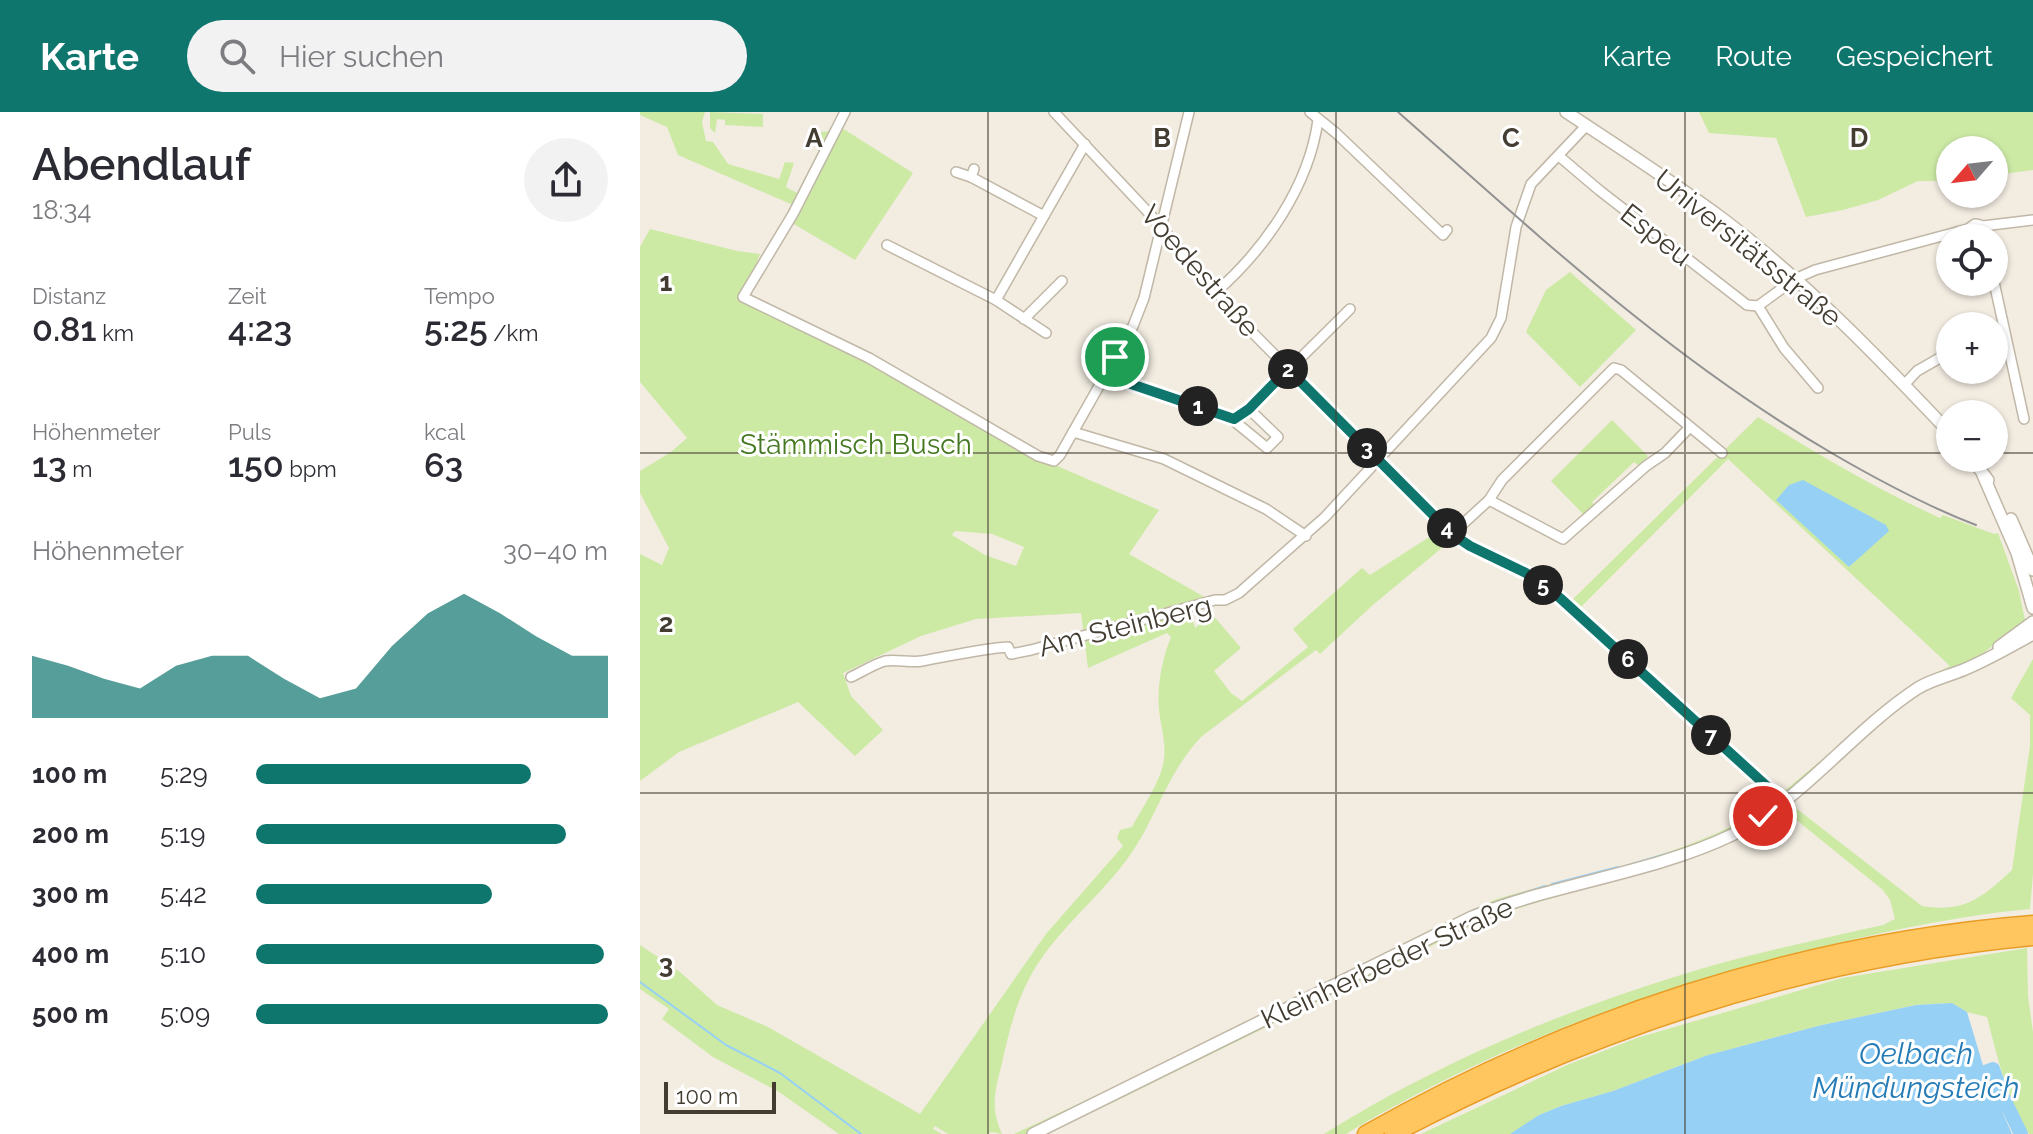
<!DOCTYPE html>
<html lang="de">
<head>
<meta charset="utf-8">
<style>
	:root { --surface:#fff; --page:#f2f2f3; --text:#2b2b33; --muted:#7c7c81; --accent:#0f766e }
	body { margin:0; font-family:Raleway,sans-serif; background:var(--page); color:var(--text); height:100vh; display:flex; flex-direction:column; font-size:30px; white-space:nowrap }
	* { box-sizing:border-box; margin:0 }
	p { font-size:26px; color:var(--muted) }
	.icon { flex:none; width:44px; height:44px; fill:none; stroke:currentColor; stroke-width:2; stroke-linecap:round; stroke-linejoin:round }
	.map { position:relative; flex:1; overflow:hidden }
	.side { display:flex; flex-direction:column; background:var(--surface); width:640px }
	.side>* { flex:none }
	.needle { width:52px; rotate:242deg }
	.buttons { position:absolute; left:1296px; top:24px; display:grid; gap:16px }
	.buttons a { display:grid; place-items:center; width:72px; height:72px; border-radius:50%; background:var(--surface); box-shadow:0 2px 6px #0004; font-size:40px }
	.scale { position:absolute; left:24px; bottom:20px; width:112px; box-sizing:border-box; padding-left:8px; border:4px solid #433c31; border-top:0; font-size:22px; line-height:28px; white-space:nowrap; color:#433c31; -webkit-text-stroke:6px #fff; paint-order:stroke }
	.pin { position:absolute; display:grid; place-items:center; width:68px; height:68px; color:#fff; margin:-34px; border:4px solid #fff; border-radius:50%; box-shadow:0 2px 8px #0007 }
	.km { position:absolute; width:40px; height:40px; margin:-20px; border-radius:50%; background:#222; color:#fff; font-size:22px; line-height:40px; text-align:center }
	.round { display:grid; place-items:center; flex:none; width:84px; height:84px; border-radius:42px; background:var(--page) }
	.head { display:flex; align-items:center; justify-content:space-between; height:136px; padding:0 32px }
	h1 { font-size:44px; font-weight:600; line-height:60px }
	.metrics { display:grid; grid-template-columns:repeat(3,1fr); gap:12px; height:136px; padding:8px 32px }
	.metrics div { display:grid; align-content:center }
	.metrics b { font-size:34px; font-weight:600 }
	.metrics small { font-size:22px; font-weight:400 }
	.metrics p { font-size:22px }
	.chart { height:224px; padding:16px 32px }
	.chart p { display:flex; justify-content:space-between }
	.chart svg { width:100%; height:144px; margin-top:8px; fill:var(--accent); opacity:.7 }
	ul { padding:0 32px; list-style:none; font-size:26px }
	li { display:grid; grid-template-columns:128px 96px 1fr; align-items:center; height:60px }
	li i { height:20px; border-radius:10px; background:var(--accent) }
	header { display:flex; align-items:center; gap:48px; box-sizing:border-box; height:112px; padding:0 40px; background:var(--accent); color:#fff }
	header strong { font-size:38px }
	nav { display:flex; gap:44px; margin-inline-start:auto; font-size:28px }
	.search { width:560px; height:72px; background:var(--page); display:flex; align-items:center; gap:20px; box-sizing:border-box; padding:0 28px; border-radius:44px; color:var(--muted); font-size:30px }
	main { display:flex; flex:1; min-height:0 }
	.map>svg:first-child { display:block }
</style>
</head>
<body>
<header>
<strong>Karte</strong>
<div class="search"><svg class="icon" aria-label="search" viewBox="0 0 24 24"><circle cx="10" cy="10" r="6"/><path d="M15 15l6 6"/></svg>Hier suchen</div>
<nav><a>Karte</a><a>Route</a><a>Gespeichert</a></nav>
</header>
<main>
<section class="side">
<div class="head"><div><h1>Abendlauf</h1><p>18:34</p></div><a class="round"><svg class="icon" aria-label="share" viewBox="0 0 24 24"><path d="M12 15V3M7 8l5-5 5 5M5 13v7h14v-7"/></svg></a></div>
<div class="metrics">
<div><p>Distanz</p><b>0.81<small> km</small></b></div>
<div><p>Zeit</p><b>4:23</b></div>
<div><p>Tempo</p><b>5:25<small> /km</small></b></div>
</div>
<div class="metrics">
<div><p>Höhenmeter</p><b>13<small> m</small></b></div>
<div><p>Puls</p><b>150<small> bpm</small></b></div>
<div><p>kcal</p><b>63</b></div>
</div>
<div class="chart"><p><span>Höhenmeter</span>30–40 m</p>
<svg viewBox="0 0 160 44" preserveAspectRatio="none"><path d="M0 44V25L10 28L20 32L30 35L40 28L50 25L60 25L70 32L80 38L90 35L100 22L110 12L120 6L130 12L140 19L150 25L160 25V44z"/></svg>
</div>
<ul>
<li><b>100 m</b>5:29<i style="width:78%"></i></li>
<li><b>200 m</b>5:19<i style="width:88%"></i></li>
<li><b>300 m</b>5:42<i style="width:67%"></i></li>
<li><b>400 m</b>5:10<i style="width:99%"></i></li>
<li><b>500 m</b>5:09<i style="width:100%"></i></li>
</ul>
</section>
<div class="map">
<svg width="1393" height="1022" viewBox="0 0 1393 1022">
	<rect width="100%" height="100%" fill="#f2ece1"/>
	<g fill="#cdeaa5" fill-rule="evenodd">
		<path d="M0 0H65L62 10 66 29 73 30 88 52 139 67 145 50 154 51 146 75 157 81 184 28 179 23 181 20 191 19 153 93 38 43 27 15 0 3Z"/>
		<path d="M70 0 123 2V15L85 13V8L77 7 75 21 70 16Z"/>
		<path d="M1059 0H1393V58L1354 63V38H1310V69H1278L1238 88 1203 98 1166 105 1136 26 1069 21Z"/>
		<path d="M202 16 273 61 215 148 152 111Z"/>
		<path d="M10 117 97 139 120 142 103 187 255 262 401 347 519 398 489 442 568 487 549 492 555 516 572 502 601 536 574 559 591 581 602 589 668 535 653 517 722 456 730 463 802 417 898 473 926 494 1118 305C1177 342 1237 377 1300 406L1303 403 1354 422 1358 421 1379 479 1385 508 1331 551 1273 584 1148 690 1282 794C1324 801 1342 786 1372 758L1390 634V603L1371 586 1393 547V762L1390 797C1325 803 1261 816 1198 831 1027 871 857 931 706 1022H684C791 955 910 904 1031 866 1100 844 1172 829 1243 813L1255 807 1250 788 1243 778 1154 706 1143 700C1052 757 946 772 846 807L474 990 404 1022H374L521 953 854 788C947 759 1050 747 1132 690L1124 678 1021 582 908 484 881 465 809 430 734 492 680 542 676 538 561 625C526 662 515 711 485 750 454 791 411 823 388 869 375 894 368 924 362 951 355 979 350 995 362 1022L351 1020 348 1022H308L295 1014 293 1017 302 1022H199L139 980 73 945 22 907 29 897 0 877V833L40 860 77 893 128 915 280 1002 406 822 483 734 477 726 480 718 492 715C503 694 521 670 524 647 526 630 521 615 519 598 517 573 522 547 531 525L527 521 448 556 441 501 336 507 281 524 203 561 211 584 243 618 215 644 158 590 39 640 0 669V442L22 453 29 436 0 381V359L31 340 47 326 0 270V135ZM1088 347 1310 554 1272 572 1143 680 940 496ZM315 419 352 422 384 435 376 454 345 443 312 423Z"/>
		<path d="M930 160 996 218 940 275 886 220 906 178Z"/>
		<path d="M972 308 1008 344 999 354 994 350 952 390 956 395 945 404 911 369Z"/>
		<path d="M1387 836 1388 884 1393 920V1022H1389C1367 987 1357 944 1347 905L1327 900 1312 891 1276 893 1182 913 1068 943 973 979 921 994 899 1003 871 1022H781L927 953 997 926 1202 866Z"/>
	</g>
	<g fill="#97d0f5">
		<path d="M1163 368 1246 413 1249 419 1209 455 1136 388 1149 373Z"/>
		<path d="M1312 891 1327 900 1345 960 1372 1022H870L899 1003 921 994 973 979 1068 943 1182 913 1276 893Z"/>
	</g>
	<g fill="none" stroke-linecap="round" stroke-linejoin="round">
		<g stroke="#97d0f5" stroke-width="2">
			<path d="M985 754 1040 738"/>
			<path d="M912 772 978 755"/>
			<path d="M869 786 905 774"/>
			<path d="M834 798 854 791"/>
			<path d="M0 870 86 933 140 961 221 1022"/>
		</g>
		<path stroke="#97d0f5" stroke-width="8" d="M1359 997 1367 994"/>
		<path stroke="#97d0f5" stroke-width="14" d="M1345 960 1353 957 1363 985 1381 1022"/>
		<g stroke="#c0b7a6" stroke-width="12">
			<g id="minor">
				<path d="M205 0 153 102 103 185 229 246 398 344 414 349 420 343 493 214 504 186 549 0"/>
				<path d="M414 0 508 100 605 213 812 422 830 434 886 461 920 486 1143 689"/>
				<path d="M670 0 696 21 803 123 807 118"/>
				<path d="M920 45 959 78 1107 193 1118 194 1155 167 1175 158 1328 117 1335 112 1340 113 1344 118 1341 126"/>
				<path d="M316 60 331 65 334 57"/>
				<path d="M331 65 404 104"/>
				<path d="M1343 114 1393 108"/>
				<path d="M247 133 356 188 445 32"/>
				<path d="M1354 170 1384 307"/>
				<path d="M576 180C625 137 669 74 678 8"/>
				<path d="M356 188 406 221"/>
				<path d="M1118 194 1144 236 1178 276"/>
				<path d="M384 207 422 169"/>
				<path d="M468 258 491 272 588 304 627 336 638 325 609 297"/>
				<path d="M1264 273 1277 259 1310 240"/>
				<path d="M594 307 609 297 710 197"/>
				<path d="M1049 316 1025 341 1006 354 923 427 849 388 862 368 974 256 981 258 1082 341"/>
				<path d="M433 320 524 347 626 397 666 424"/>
				<path d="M812 422 849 388"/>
				<path d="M211 565C222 560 234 552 245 549 257 547 270 551 282 549 311 544 339 537 368 535L371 542 391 538 575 488H585L599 481 685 405 851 226 861 206 876 115 891 72 946 14"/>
			</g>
		</g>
		<g stroke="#c0b7a6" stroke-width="14">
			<g id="tertiary">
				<path d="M926 0C979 35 1032 69 1083 107 1166 170 1239 246 1310 321"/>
				<path d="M1331 346 1348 368"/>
				<path d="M1343 363 1377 441 1393 496"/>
				<path d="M1371 407 1393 458"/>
				<path d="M1359 535 1393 510"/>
				<path d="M393 1022 832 805C916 771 1010 762 1092 723 1163 688 1212 619 1278 576 1291 568 1308 564 1323 558 1347 548 1370 535 1393 522"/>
			</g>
		</g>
		<g stroke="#e99c24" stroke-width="19">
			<g id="motorway">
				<path d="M726 1022C928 907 1161 830 1393 812"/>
				<path d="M753 1022C952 917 1168 846 1393 825"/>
			</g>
		</g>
		<use href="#minor" stroke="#fff" stroke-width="9"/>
		<use href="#tertiary" stroke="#fff" stroke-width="11"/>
		<use href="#motorway" stroke="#ffc65f" stroke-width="16"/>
		<path stroke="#929292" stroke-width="2" d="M758 0C899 124 1031 248 1195 343 1240 369 1286 394 1336 413"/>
	</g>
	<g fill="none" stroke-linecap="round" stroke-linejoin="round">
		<g stroke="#fff" stroke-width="16">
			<path id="route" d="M475 245 468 258 491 272 594 307 609 297 648 257 812 422 830 434 886 461 920 486 1143 689 1123 704"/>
		</g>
		<use href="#route" stroke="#0f766e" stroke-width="10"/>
	</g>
	<path fill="none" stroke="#433c31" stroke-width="2" stroke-opacity="0.55" d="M348 0V1022M696 0V1022M1045 0V1022M0 341H1310M1354 341H1393M0 681H1393"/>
	<g text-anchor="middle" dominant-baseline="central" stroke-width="6" stroke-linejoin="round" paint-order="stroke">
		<g font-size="28" fill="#433c31" stroke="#fff">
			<text transform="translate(1016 123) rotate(38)">Espeu</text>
			<text transform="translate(1108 136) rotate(39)">Universitätsstraße</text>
			<text transform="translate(560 159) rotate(49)">Voedestraße</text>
			<text transform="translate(485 514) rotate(-14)">Am Steinberg</text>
			<text transform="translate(747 851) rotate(-25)">Kleinherbeder Straße</text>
		</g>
		<g font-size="28" fill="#447821" stroke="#fff">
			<text x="216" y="332">Stämmisch Busch</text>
		</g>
		<g font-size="30" font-style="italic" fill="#247bb6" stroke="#fff">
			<text x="1276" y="941">Oelbach<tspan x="1276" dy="34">Mündungsteich</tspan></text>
		</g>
	</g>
	<g font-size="26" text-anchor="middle" font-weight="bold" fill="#433c31" stroke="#fff" stroke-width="6" stroke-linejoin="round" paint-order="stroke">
		<text x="174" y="35">A</text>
		<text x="522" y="35">B</text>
		<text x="871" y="35">C</text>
		<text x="1219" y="35">D</text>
		<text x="26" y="179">1</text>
		<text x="26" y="520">2</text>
		<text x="26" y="861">3</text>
	</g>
</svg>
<div class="buttons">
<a><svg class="needle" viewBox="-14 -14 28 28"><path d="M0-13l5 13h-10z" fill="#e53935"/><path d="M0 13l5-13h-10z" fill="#7c7c81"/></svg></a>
<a><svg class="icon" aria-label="locate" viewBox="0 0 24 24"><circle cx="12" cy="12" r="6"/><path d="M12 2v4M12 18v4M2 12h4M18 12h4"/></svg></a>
<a>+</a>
<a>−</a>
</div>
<div class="scale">100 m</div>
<div class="pin" style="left:475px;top:245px;background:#1e9e55"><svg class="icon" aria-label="arrive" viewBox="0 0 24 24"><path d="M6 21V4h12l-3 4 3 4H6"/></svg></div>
<div class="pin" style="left:1123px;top:704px;background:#d93025"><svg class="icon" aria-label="check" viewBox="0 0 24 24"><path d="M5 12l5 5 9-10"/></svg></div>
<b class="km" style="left:558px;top:294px">1</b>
<b class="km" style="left:648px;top:257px">2</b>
<b class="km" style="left:727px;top:336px">3</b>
<b class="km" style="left:807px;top:416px">4</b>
<b class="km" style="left:903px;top:473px">5</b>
<b class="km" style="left:988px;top:547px">6</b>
<b class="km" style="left:1071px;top:623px">7</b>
</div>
</main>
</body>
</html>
